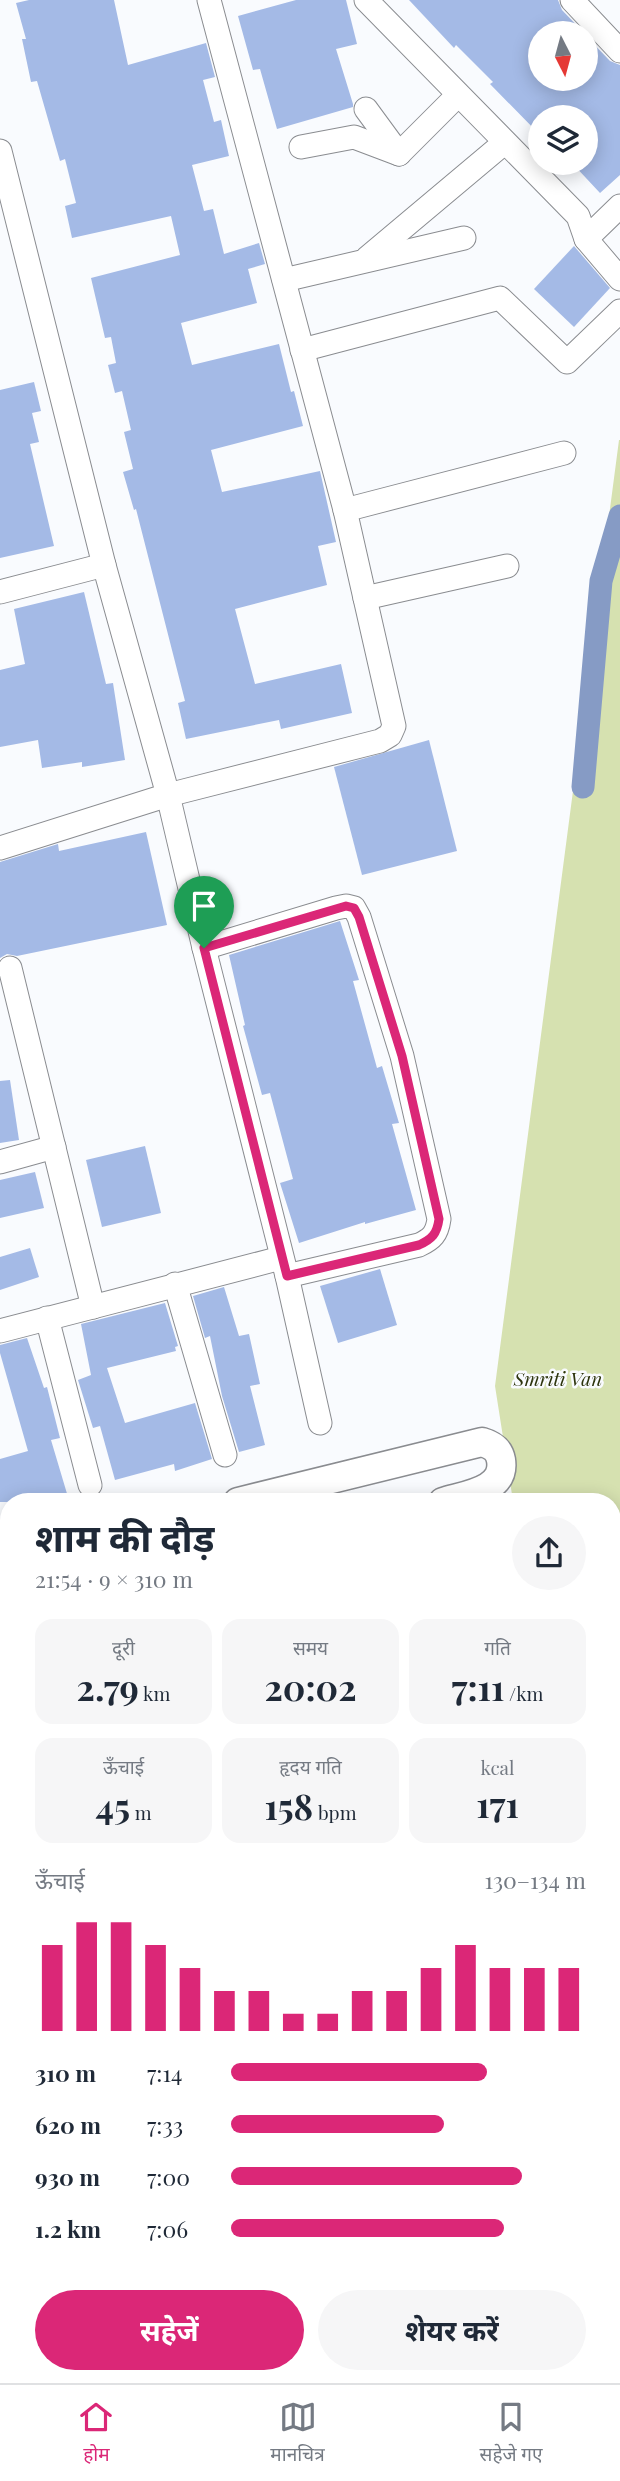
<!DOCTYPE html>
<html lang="hi">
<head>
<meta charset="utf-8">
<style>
	:root { --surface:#fff; --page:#f6f6f7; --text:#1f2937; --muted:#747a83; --line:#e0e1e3; --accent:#db2777 }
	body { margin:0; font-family:"Playfair Display","Noto Sans Devanagari",serif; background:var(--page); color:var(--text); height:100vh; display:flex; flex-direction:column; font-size:26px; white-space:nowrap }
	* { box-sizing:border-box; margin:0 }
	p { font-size:23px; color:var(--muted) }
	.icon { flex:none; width:38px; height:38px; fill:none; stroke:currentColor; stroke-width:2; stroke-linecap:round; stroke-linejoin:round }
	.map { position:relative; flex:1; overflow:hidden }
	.side { position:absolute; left:0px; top:1493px; width:621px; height:891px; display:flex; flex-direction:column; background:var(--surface); border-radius:28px 28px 0 0; box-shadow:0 4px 18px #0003 }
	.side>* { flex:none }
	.needle { width:46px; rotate:174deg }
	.fabs { position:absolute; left:528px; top:21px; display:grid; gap:14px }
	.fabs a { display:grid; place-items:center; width:70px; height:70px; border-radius:50%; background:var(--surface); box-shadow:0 4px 18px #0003; font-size:35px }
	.pin { position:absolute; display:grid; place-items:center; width:60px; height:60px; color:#fff; margin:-72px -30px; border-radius:50% 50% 50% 0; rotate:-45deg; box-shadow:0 0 7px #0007 }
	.pin .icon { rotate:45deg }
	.round { display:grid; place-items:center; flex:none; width:74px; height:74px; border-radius:37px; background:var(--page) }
	.headline { display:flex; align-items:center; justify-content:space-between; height:119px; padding:0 35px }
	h1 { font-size:38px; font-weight:700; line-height:52px }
	.figures { display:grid; grid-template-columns:repeat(3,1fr); gap:10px; height:119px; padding:7px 35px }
	.figures div { display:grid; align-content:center; border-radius:18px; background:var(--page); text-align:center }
	.figures b { font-size:35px; font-weight:700 }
	.figures small { font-size:19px; font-weight:400 }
	.figures p { font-size:19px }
	.chart { height:196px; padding:14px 35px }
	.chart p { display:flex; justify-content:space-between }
	.chart svg { width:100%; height:126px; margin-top:7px; stroke:var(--accent); stroke-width:6 }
	.action { display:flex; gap:14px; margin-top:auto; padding:14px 35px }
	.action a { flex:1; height:80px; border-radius:42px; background:var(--accent); color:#fff; font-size:28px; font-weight:700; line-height:80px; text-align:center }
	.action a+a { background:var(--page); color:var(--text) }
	ul { padding:0 35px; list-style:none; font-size:23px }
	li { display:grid; grid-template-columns:112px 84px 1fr; align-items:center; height:52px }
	li i { height:18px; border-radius:9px; background:var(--accent) }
	.menu { display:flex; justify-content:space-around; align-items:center; height:98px; border-top:2px solid var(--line); background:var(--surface); font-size:19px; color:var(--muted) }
	.menu a { display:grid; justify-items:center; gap:4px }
	.menu .current { color:var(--accent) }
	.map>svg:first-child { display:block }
</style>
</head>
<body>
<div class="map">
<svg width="620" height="2383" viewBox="0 0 620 2383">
	<rect width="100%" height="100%" fill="#f9fbfe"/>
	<path fill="#d6e1b0" d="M619 440H620V2167L612 2120V1502L513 1501 495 1386Z"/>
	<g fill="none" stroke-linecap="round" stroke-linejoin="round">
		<path stroke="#869bc5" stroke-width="23" d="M583 787 601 581 620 516"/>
	</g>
	<g fill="#a4bae6">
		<path d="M29 0H114L128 65 206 43 215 77 203 80 214 122 221 120 229 156 192 165 204 211 213 209 224 254 259 243 265 264 248 269 257 303 181 323 192 365 279 344 291 392 294 391 303 426 211 450 222 492 320 471 336 542 318 546 327 585 235 609 255 684 341 664 352 713 281 729 279 720 186 739 178 703 185 701 136 509 134 510 123 472 133 469 124 432 131 430 122 391 115 393 108 365 116 363 111 337 105 338 91 278 180 255 171 216 72 238 65 206 76 203 65 159 60 161 37 81 31 82 22 39H26L16 3Z"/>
		<path d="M296 0H346L357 44 336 49 353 104V107L277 129 260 69 253 70 238 16Z"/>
		<path d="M409 0H558L562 10 584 33H541V79H586V36L610 61 620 65V175L600 193 572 163H586V117H541V136L490 84 493 82 456 45 454 48Z"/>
		<path d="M574 246 610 288 574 327 534 289Z"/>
		<path d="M34 382 41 411 32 413 39 442 30 444 54 546 0 558V390Z"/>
		<path d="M84 592 106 684 113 683 125 760 82 767V762L42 768 38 740 0 747V670L25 664 14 609Z"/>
		<path d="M429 740 457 851 362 875 334 767Z"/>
		<path d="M146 832 167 925 17 956 7 954 0 958V862L58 844 59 851Z"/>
		<path d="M340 921 359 980 353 981 377 1068 382 1066 399 1123 392 1124 416 1210 365 1224V1222L299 1243 280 1183 293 1179 270 1093 262 1095 243 1026 245 1025 229 955Z"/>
		<path d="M10 1080 19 1140 0 1143V1081Z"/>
		<path d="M145 1146 161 1213 102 1227 86 1160Z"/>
		<path d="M35 1172 44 1208 0 1218V1180Z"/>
		<path d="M30 1248 39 1277 0 1290V1257Z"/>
		<path d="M380 1269 397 1325 338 1343 320 1286Z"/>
		<path d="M224 1287 239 1336 249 1334 260 1384 250 1386 265 1445 239 1452 222 1396 210 1336 205 1338 193 1296Z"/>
		<path d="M165 1303 178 1346 175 1347 176 1351 107 1368 125 1423 195 1403 212 1459 175 1471 174 1464 115 1480 100 1426 93 1428 78 1380 91 1375 81 1324Z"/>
		<path d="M27 1338 44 1388 47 1387 60 1438 51 1440 68 1497 53 1502H0V1459L28 1451 0 1353V1345Z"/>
	</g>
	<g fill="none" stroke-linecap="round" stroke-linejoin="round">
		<g stroke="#8a8c90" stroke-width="25">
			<g id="minor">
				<path d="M366 0 578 216 586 239 620 279"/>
				<path d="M572 0 620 51"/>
				<path d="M366 109 399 154"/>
				<path d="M301 147 354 137 399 154 458 95"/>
				<path d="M0 151 104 565 168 795 204 948 287 1276 320 1423"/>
				<path d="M586 239 620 206"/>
				<path d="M367 258 504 143"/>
				<path d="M284 280 464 238"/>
				<path d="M302 350 500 298 567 362 620 311"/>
				<path d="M345 510 564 453"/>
				<path d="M0 592 104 565"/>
				<path d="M365 598 507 566"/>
				<path d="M0 848 168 795 380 741 390 735 394 726 345 510 209 0"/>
				<path d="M204 948 336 908 346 906 354 908 359 917 402 1056 439 1219C437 1234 432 1239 419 1245L287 1276"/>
				<path d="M10 968 93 1307"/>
				<path d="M0 1162 54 1147"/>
				<path d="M175 1284 225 1455"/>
				<path d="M47 1318 90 1485"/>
				<path d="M0 1331 281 1258"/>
				<path d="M0 1678 9 1676"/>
				<path d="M0 1696 9 1733"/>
				<path d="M0 1840 9 1838"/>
				<path d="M0 1977 9 1975"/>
				<path d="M0 2028 9 2026"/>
				<path d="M0 2297 9 2294"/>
				<path d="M170 2383 173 2375"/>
			</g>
		</g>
		<g stroke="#8a8c90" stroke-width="31">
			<g id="tertiary">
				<path d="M238 1502 482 1442C492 1445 499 1449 501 1460 506 1491 465 1495 443 1502"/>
				<path d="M0 1557 9 1555"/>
				<path d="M0 1611 9 1609"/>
			</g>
		</g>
		<use href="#minor" stroke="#fff" stroke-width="23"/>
		<use href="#tertiary" stroke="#fff" stroke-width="28"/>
	</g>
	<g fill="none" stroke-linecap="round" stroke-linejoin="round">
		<g stroke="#fff" stroke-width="14">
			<path id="route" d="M346 906 354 908 359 917 402 1056 439 1219C437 1234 432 1239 419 1245L287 1276 204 948Z"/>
		</g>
		<use href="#route" stroke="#db2777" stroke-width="9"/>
	</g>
	<g text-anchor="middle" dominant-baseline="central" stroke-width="5" stroke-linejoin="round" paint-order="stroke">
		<g font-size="19" font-style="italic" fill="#2d340d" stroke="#f9fbfe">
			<text x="558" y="1378">Smriti Van</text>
		</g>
	</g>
</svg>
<div class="fabs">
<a><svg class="needle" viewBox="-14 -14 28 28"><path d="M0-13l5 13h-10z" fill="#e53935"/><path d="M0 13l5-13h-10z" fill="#747a83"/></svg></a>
<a><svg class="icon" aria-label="layers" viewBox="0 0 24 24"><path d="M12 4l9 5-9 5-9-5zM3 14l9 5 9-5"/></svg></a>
</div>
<div class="pin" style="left:204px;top:948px;background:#1e9e55"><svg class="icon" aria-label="arrive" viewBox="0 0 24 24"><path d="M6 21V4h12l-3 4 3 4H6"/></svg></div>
<section class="side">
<div class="headline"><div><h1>शाम की दौड़</h1><p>21:54 · 9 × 310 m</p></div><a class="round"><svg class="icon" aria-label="share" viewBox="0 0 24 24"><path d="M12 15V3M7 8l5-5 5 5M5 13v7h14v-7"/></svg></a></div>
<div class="figures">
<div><p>दूरी</p><b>2.79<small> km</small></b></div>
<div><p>समय</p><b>20:02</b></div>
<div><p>गति</p><b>7:11<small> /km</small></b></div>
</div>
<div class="figures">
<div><p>ऊँचाई</p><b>45<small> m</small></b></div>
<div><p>हृदय गति</p><b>158<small> bpm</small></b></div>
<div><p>kcal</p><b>171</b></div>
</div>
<div class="chart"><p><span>ऊँचाई</span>130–134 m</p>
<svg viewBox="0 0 160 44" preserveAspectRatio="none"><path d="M5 44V14M15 44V6M25 44V6M35 44V14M45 44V22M55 44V30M65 44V30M75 44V38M85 44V38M95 44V30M105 44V30M115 44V22M125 44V14M135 44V22M145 44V22M155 44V22"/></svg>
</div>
<ul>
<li><b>310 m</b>7:14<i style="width:72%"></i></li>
<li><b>620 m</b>7:33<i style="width:60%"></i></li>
<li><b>930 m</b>7:00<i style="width:82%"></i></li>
<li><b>1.2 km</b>7:06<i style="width:77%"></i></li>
</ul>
<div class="action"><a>सहेजें</a><a>शेयर करें</a></div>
</section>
</div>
<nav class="menu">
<a class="current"><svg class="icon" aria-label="home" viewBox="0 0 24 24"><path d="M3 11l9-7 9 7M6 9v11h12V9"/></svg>होम</a>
<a><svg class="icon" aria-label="map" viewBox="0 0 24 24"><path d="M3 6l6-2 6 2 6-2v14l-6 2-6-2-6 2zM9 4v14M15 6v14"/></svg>मानचित्र</a>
<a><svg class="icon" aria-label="saved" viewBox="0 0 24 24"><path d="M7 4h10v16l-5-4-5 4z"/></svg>सहेजे गए</a>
</nav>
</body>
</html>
